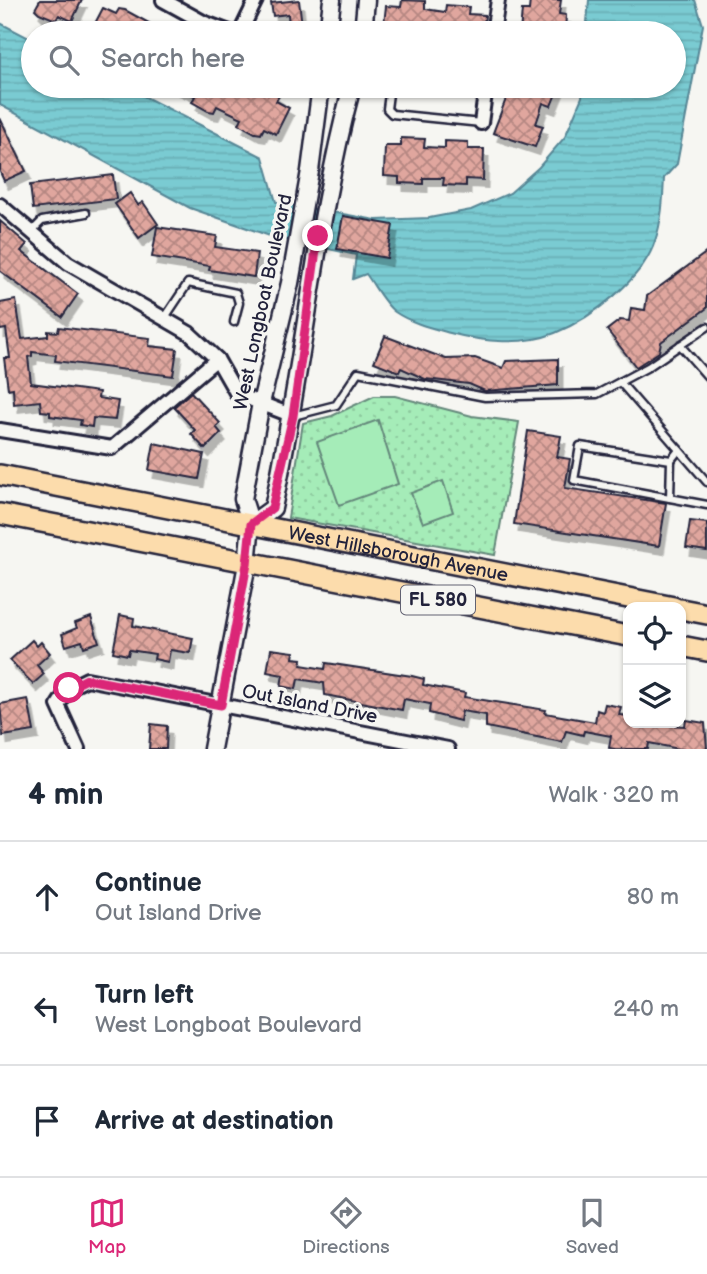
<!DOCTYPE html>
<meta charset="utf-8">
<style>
body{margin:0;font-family:"Balsamiq Sans",sans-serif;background:#f2f2f3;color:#1f2937}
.controls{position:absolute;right:21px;bottom:21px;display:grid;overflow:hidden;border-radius:14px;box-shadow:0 2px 5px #0004}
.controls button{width:63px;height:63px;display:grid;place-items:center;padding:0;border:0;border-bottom:2px solid #e0e1e3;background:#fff;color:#1f2937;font:35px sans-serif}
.stop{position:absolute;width:21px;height:21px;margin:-16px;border:5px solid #db2777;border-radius:50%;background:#fff}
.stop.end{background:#db2777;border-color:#fff;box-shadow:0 2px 7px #0008}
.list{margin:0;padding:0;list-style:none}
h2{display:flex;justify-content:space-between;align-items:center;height:91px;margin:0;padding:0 28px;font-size:30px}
h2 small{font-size:23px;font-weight:400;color:#747a83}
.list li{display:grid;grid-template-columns:46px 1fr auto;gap:21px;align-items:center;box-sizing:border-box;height:112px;padding:0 28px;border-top:2px solid #e0e1e3}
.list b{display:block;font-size:26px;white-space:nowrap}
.list p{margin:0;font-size:23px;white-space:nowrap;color:#747a83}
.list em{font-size:23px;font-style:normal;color:#747a83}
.icon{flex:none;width:38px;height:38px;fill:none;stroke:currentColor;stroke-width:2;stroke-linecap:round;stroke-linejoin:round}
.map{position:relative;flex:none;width:707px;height:749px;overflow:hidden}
.search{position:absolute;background:#fff;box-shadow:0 2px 5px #0004;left:21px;right:21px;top:21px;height:77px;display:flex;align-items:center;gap:18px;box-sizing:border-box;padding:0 24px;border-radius:38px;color:#747a83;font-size:26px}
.sheet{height:427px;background:#fff}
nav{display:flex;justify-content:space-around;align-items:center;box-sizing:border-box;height:98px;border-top:2px solid #e0e1e3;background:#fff;font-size:19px;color:#747a83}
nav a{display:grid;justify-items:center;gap:4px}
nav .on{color:#db2777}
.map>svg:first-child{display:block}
.park{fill:url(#park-dots);stroke:#64877a;stroke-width:2}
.garden{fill:#a5ecb8;stroke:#64877a;stroke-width:2}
.water{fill:url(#water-rules);stroke:#578796;stroke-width:2}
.building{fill:url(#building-cross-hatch);stroke:#22223b;stroke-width:2;filter:url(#shadow)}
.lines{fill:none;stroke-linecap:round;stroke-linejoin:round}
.service-casing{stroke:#22223b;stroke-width:11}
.minor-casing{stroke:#22223b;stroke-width:18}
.tertiary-casing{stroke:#22223b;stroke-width:21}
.primary-casing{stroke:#22223b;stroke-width:24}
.service{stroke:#f6f6f2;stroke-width:6}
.minor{stroke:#f6f6f2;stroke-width:12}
.tertiary{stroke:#f6f6f2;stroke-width:16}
.primary{stroke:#fcdcac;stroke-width:19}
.route{stroke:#db2777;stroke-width:9}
.labels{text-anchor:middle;stroke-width:7;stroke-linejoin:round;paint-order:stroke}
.shield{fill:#f6f6f2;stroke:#626272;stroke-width:2}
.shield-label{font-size:18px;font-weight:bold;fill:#22223b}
.street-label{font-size:19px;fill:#22223b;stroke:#f6f6f2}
</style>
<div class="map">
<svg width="707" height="749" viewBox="0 0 707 749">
<defs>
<pattern id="park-dots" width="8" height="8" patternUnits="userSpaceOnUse" patternTransform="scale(1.75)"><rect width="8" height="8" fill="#a5ecb8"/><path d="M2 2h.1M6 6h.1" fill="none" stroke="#8eca9f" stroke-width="1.8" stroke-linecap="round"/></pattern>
<pattern id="water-rules" width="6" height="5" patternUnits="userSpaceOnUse" patternTransform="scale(1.75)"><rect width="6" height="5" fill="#7acbd2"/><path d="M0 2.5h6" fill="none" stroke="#69aeb5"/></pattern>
<pattern id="building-cross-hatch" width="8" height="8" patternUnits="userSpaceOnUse" patternTransform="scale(1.75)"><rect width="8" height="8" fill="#e0a69e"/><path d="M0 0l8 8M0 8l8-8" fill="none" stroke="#b58782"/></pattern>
<filter id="shadow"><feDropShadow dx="4.5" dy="8" stdDeviation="0" flood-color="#0004"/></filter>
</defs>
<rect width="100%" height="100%" fill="#f6f6f2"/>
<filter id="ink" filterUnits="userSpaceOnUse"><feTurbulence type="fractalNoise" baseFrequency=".0143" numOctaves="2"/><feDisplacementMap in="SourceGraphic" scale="14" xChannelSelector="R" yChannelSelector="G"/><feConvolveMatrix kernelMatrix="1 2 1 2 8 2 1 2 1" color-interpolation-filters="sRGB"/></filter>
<g filter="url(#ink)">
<!-- park -->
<path class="park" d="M374 396H395L472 416 519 422 495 555 288 518 303 423 332 416Z"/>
<!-- garden -->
<g class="garden">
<path d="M378 420 398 484 339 505 317 442Z"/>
<path d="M443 481 453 512 423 523 411 493Z"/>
</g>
<!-- water -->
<path class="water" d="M589 0H695L703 25 677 164 664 178C663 200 662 221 655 241 643 279 592 318 555 333 523 346 483 342 450 333 432 328 411 323 395 312 384 304 375 286 366 274L353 279 356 255 270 236 190 208 0 105V23L33 40V86H124L263 157 276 202 376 220 429 218 471 210 510 193 539 167 565 137 582 97 583 86H674V33H586Z"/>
<!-- building -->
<g class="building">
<path d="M40 0H82L72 21 59 15 56 20 39 13 35 9Z"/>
<path d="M299 0 302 26 289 27 288 14 273 16 271 3Z"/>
<path d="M402 0 425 1V9L445 12 446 5 469 7 468 14 485 15 483 33H383L386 6 401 7Z"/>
<path d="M530 0H561L559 14 566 15 565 33H520L522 10H529Z"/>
<path d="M103 8 116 14 119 9 125 10 167 33H90Z"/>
<path d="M173 86H243L255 91 257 86H262L279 96 276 101 289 108 276 134 264 128 261 134 255 133 239 124 242 118 217 106 214 112 208 111 192 102 195 96Z"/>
<path d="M511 86H559L551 106 543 103 536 124 543 126 535 147 493 133Z"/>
<path d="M0 118 26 171 4 181 0 172Z"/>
<path d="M401 138 425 139 424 147 445 148V141L468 142V149H484L483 180 466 179V186L443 185 444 178H423V184L399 183V177L384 176 385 146H401Z"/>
<path d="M113 175 116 199 33 209 30 185Z"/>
<path d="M130 193 138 205 143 202 158 224 139 238 115 204Z"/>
<path d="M343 216 393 225 387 258 337 249Z"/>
<path d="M0 221 27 244 21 251 78 294 62 317 0 271Z"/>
<path d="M157 227 217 236 215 247 257 253 254 277 209 270 210 266 152 257Z"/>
<path d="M707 252V308L661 342 659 352 636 367 607 330 620 320 629 321 631 308 645 310 647 296Z"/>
<path d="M16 300 22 339 48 336V331L58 332 59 327 150 338 149 346 177 349 173 376 55 361 56 355 32 352V356L28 357 31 383 99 392 98 398 118 401 115 420 93 418 92 427 80 425 81 420 50 416V412L41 411 40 401 14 404 13 388 8 389 4 358H10L6 329 0 330V303Z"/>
<path d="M385 336 446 359 475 358 503 368 506 361 558 359V385L485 391 469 384 425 379 401 368 399 372 374 362Z"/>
<path d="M191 392 220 423 216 427 221 433 205 449 191 434 195 430 174 407Z"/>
<path d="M528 431 561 436 557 457 570 459 565 488 666 503 659 546 514 524Z"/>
<path d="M154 443 204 454 199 479 149 470Z"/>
<path d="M690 521 707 523V551L686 548Z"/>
<path d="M120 615 134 618 133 626 193 638 190 653 170 650 168 662 154 659 155 654 129 650 128 655 113 652Z"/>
<path d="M91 617 99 642 84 647 82 641 66 646 62 634 77 628 75 623Z"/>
<path d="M32 640 37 646 41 642 50 653 37 665 44 674 33 684 10 660Z"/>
<path d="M271 649 294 652 293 658 302 659 301 665 325 669 326 663 412 676 424 679 423 685 465 693 464 697 546 710 545 713 595 722 597 710 603 712 605 704 621 707 619 715 628 716V723L685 726 686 720 705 723 707 749H679L649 743 648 749H615L609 748 611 736 584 731 583 735 566 731 562 742 486 727V715L462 711 460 721 429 713 430 704 404 699 402 710 325 695 324 683 298 679 296 689 281 686 283 675 267 672Z"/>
<path d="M28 699 34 731 3 736 0 704Z"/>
<path d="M151 724 167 726 166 749H149Z"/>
</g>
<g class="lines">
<defs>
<g id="service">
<path d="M390 86 387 109 392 114 481 123"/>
<path d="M31 232 42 221 86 213"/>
<path d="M164 319 188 283 236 293 239 303 234 322"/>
<path d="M680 345 707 376"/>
<path d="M620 382 707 482"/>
<path d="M293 416 336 405 358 372 485 397 597 394 648 367 707 327"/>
<path d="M679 450 671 460 580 446 574 480 707 505"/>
<path d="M670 498 671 460"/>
</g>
<g id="minor">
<path d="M163 0 203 22 232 33"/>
<path d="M240 33 256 0"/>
<path d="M493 33 498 0"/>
<path d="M481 123 486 86"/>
<path d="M0 205 68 263 189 333 217 359"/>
<path d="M0 430 112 448 217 359 237 394 293 416"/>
<path d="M78 749 58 705 69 688 87 679 448 749"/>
</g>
<g id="tertiary">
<path d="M328 33 332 0"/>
<path d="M363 33 366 0"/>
<path d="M251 524 273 508C303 368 315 225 352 86"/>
<path d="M212 749 247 564 251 524 243 499 261 403 290 283 310 171 321 86"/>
</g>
<g id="primary">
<path id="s1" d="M0 475 674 607"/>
<path d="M0 514 628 636"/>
<path d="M681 609 707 614"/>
<path d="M681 646 707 651"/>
</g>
</defs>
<!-- service casing -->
<use href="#service" class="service-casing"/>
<!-- minor casing -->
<use href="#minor" class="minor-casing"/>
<!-- tertiary casing -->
<use href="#tertiary" class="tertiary-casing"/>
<!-- primary casing -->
<use href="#primary" class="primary-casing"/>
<!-- service -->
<use href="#service" class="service"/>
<!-- minor -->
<use href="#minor" class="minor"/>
<!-- tertiary -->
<use href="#tertiary" class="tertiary"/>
<!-- primary -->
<use href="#primary" class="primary"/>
</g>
</g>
<g class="lines" filter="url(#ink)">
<!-- route -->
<path class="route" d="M69 688 87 679 221 705 247 564 251 524 272 508 293 416 318 236"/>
</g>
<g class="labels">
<!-- shield labels -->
<rect class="shield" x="401" y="585.5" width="74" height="29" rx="5"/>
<g class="shield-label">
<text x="438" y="606">FL 580</text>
</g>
<!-- street labels -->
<g class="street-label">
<text transform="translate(262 302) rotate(-78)" y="7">West Longboat Boulevard</text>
<text dy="7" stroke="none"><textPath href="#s1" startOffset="406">West Hillsborough Avenue</textPath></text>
<text transform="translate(310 703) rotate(11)" y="7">Out Island Drive</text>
</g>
</g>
</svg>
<div class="controls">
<button><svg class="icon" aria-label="locate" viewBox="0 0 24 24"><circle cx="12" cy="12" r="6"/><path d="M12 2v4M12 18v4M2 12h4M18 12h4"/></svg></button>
<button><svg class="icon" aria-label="layers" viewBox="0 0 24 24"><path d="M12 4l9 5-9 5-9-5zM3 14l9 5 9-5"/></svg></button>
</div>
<div class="stop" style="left:69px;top:688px"></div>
<div class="stop end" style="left:318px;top:236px"></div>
<div class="search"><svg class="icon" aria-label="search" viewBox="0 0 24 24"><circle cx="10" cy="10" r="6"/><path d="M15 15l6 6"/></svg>Search here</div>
</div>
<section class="sheet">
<h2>4 min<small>Walk · 320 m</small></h2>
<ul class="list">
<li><svg class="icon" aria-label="ahead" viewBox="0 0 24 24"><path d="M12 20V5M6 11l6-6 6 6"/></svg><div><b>Continue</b><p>Out Island Drive</p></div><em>80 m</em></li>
<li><svg class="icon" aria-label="left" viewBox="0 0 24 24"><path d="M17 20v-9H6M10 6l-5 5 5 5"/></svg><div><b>Turn left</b><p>West Longboat Boulevard</p></div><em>240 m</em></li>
<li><svg class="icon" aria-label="arrive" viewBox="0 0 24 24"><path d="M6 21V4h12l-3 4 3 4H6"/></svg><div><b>Arrive at destination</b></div></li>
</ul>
</section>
<nav>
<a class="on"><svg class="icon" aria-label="map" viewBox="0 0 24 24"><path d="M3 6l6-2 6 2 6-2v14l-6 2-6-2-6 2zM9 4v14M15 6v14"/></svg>Map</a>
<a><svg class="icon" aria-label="directions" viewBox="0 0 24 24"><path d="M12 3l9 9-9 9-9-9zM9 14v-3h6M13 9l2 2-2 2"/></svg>Directions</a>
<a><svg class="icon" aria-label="saved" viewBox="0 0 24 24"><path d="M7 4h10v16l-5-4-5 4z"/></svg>Saved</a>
</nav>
